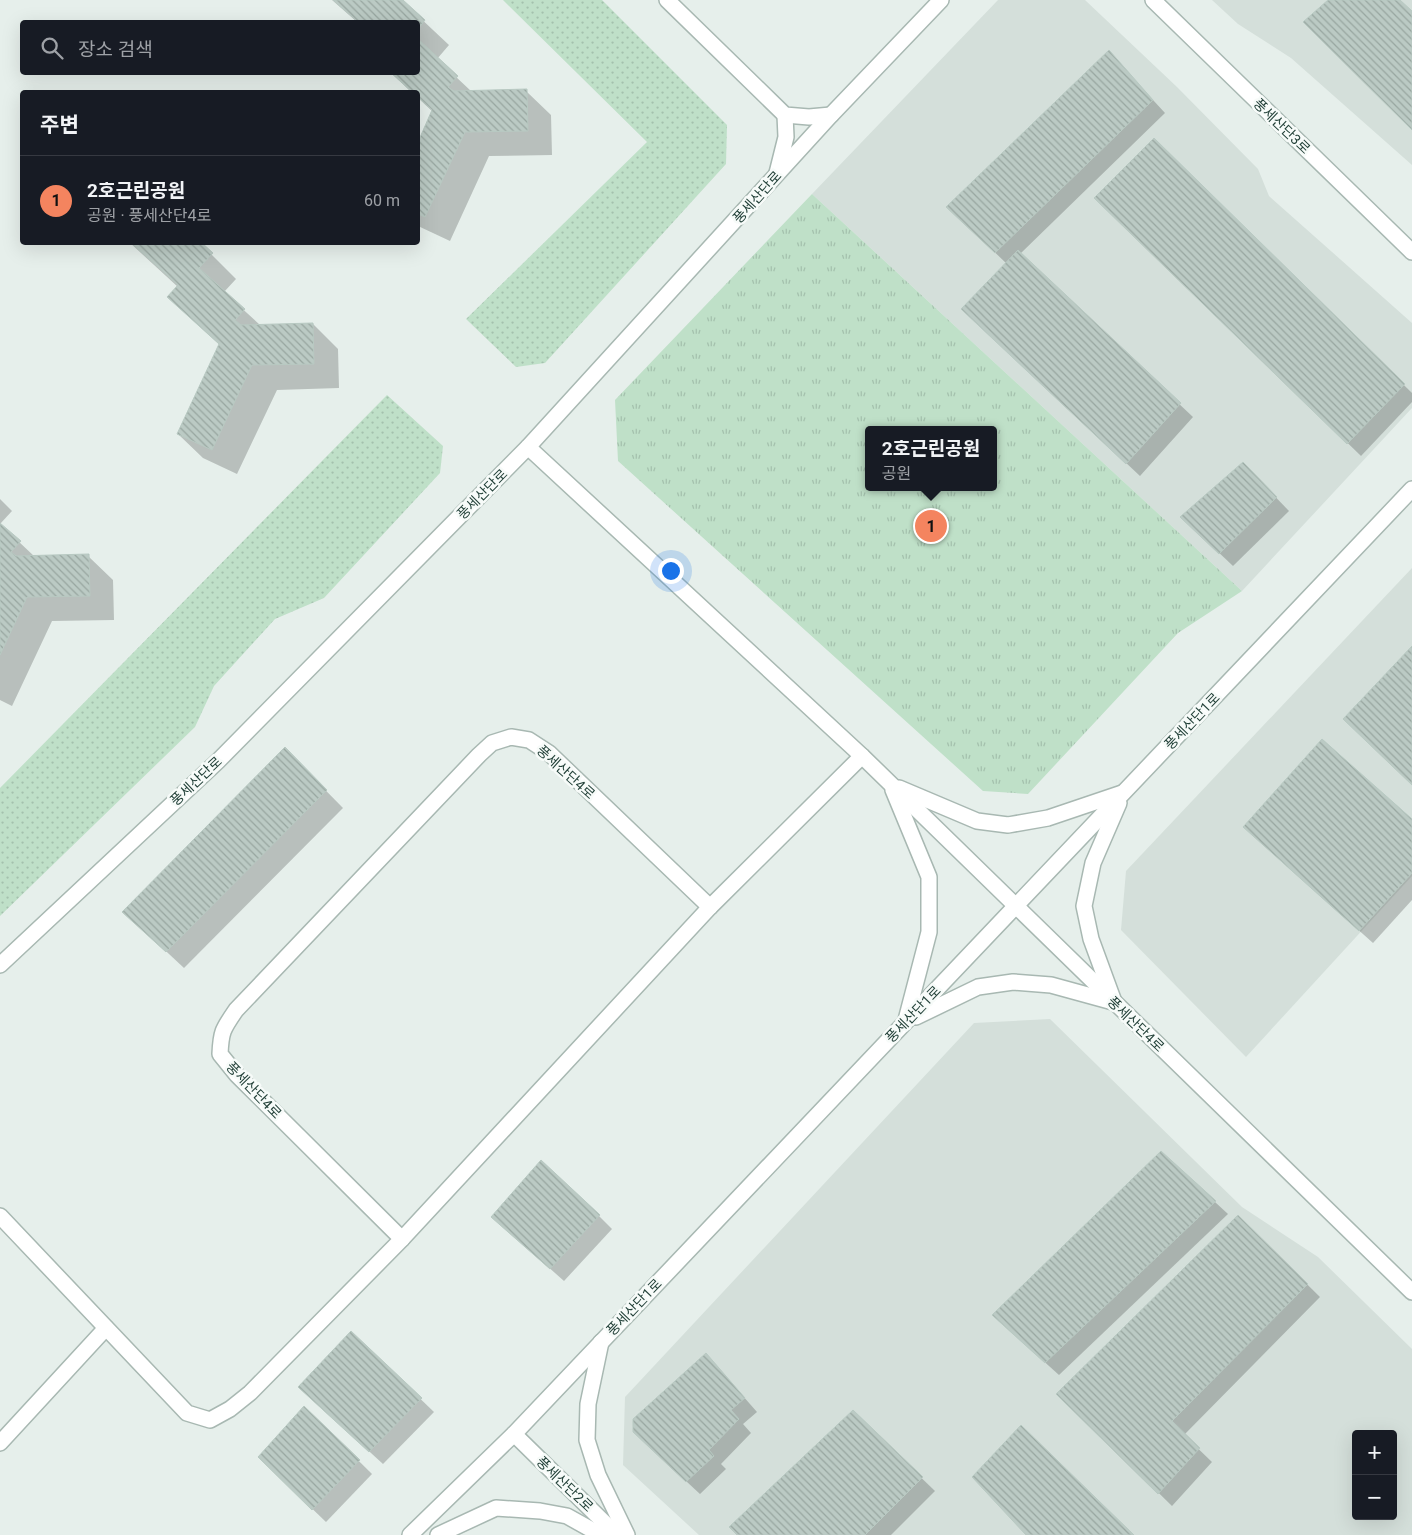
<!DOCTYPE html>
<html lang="ko">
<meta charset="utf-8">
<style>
body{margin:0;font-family:Roboto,"Noto Sans KR",sans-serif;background:#20242c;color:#f1f3f6}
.controls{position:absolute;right:15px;bottom:15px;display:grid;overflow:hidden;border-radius:5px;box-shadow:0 5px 20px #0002}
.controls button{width:45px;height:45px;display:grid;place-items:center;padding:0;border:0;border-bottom:1px solid #363941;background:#171b24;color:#f1f3f6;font:25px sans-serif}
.you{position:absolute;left:670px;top:570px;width:18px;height:18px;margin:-12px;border:4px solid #fff;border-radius:50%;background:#1a73e8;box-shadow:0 0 0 8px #1a73e833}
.badge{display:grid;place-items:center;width:32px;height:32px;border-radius:50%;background:#f4845f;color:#111;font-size:16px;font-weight:700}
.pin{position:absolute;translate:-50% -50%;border:2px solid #fff;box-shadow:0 1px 5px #0006}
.popup{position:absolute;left:865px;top:426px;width:132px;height:65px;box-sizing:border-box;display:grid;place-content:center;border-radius:5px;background:#171b24;filter:drop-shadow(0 1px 4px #0005);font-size:16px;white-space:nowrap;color:#9ea1a6}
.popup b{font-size:19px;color:#f1f3f6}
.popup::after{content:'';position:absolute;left:50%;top:100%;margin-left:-10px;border:10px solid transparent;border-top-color:#171b24}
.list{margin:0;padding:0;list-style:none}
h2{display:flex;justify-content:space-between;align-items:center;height:65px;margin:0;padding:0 20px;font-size:21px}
h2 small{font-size:16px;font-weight:400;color:#9ea1a6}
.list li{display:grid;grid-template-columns:32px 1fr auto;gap:15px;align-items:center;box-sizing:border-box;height:90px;padding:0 20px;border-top:1px solid #363941}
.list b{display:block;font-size:19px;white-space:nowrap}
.list p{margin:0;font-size:16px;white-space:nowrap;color:#9ea1a6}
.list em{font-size:16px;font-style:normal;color:#9ea1a6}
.icon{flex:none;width:28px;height:28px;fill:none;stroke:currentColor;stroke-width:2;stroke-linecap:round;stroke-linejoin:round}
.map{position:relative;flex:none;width:1412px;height:1535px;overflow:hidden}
.search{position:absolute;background:#171b24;box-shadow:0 5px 20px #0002;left:20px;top:20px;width:400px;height:55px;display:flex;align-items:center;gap:12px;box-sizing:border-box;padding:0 18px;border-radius:5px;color:#9ea1a6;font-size:19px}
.panel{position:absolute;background:#171b24;box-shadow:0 5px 20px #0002;left:20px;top:90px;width:400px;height:155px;border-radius:5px}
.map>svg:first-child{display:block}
.built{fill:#d4dfda;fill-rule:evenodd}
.grass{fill:url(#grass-dots)}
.park{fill:url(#park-tufts);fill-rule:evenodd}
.shadow{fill:#0003}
.building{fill:url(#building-back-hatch);stroke:#b8c9c2}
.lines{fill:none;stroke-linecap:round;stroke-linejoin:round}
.minor-casing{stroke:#a8b8b2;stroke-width:18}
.minor{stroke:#fff;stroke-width:15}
.labels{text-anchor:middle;stroke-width:5;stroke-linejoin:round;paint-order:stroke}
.street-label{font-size:14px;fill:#24423a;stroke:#f7fbf9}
</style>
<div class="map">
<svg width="1412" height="1535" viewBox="0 0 1412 1535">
<defs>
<pattern id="grass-dots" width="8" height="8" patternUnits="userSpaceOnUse" patternTransform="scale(1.25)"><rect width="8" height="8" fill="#bfe0c8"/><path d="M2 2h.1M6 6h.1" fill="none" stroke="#a4c1ad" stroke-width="1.8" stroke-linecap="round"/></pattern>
<pattern id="park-tufts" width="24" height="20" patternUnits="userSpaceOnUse" patternTransform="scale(1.25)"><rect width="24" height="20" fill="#bfe0c8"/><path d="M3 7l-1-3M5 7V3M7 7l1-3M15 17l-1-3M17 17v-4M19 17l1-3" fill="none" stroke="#a4c1ad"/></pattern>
<pattern id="building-back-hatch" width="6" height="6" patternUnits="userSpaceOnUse" patternTransform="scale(1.25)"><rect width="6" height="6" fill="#bbcac4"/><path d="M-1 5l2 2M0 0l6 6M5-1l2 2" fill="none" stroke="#98a6a0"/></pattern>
</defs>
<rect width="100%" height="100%" fill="#e6efeb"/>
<!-- built -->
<g class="built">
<path d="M998 0H1085L1177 87 1258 169 1269 196 1412 323V408L1242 591 812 194Z"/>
<path d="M1212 0H1412V165L1291 58 1238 24Z"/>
<path d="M1412 568V876L1246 1057 1121 930 1126 871Z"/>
<path d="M1050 1019 1242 1207 1318 1257 1412 1349V1535H699L623 1465 625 1397 974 1023ZM1356 1434H1393V1516H1356Z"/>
</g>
<!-- grass -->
<g class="grass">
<path d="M503 0H602L727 125 726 164 545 363 516 367 466 319 647 142Z"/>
<path d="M387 395 443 446 440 473 324 598 275 619 214 686 195 727 0 916V788Z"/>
</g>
<!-- park -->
<path class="park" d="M812 194 1242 591 1178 633 1028 794 983 791 618 461 615 400ZM868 430H994V487H868Z"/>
<!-- shadow -->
<g class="shadow">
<path d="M332 0H401L449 45 437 59 472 92 526 91 551 115 552 155 489 156 450 241 418 226V145L433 112 418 98V92H411L391 72H418V22H357Z"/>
<path d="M1109 52 1165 113 1020 254 1193 417 1140 476 976 322 1007 264 961 220Z"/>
<path d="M1154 140 1412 393V402L1361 456 1096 198Z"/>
<path d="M129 242H199L236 279 224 292 260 325 313 324 338 349 339 388 277 390 237 474 203 458 178 434 220 345 169 297 178 287Z"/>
<path d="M1243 463 1289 511 1233 566 1195 530Z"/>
<path d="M0 499 12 511 0 524Z"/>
<path d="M0 524 35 557 88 556 113 580 114 620 52 621 12 706 0 700Z"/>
<path d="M285 749 343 808 184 968 124 912Z"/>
<path d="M1412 820V900L1373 943 1258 840Z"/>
<path d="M1215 1202 1228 1214 1059 1375 1007 1328Z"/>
<path d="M599 1216 612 1229 564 1281 492 1217Z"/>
<path d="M1238 1216 1320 1297 1184 1435 1212 1462 1172 1506 1058 1394Z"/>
<path d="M351 1332 434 1412 383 1464 299 1387Z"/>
<path d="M706 1354 757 1412 743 1424 751 1433 721 1464 726 1469 700 1494 647 1445Z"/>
<path d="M305 1408 372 1474 326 1522 272 1470Z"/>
<path d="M853 1412 935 1491 891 1535H739Z"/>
</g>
<!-- building -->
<g class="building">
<path d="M333 0H403L425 20 418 29V22H358Z"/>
<path d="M1328 0H1400L1412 11V130L1303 22Z"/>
<path d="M418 39 458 76 448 87 454 91 527 89 528 131 465 132 425 217 418 214V142L432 110 418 97V92H412L390 72H418Z"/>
<path d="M1109 50 1153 100 995 253 946 207Z"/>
<path d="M1154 138 1405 384 1347 444 1094 198Z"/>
<path d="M130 242H201L213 253 199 268 245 309 235 320 241 325 313 323 314 364 252 365 212 450 177 434 219 344 167 297 178 285Z"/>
<path d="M1018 250 1181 403 1126 464 961 309Z"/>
<path d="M1243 462 1277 497 1219 554 1180 517Z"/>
<path d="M0 523 21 541 11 552 16 556 89 554 90 596 27 597 0 655Z"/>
<path d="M1412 646V785L1343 719Z"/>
<path d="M1322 739 1412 819V873L1359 931 1243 827Z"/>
<path d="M285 747 327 790 166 952 122 912Z"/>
<path d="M1161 1151 1216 1201 1045 1363 992 1315Z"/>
<path d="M541 1160 600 1215 550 1269 491 1217Z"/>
<path d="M1238 1215 1308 1284 1172 1421 1200 1448 1158 1494 1056 1394Z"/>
<path d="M351 1331 422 1398 369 1452 298 1387Z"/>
<path d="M706 1353 745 1398 731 1410 739 1419 709 1450 714 1456 686 1482 633 1432V1419Z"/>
<path d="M304 1406 360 1460 312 1510 258 1457Z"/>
<path d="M853 1410 923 1477 865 1535H737L729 1527Z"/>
<path d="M1021 1425 1134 1535H1026L972 1477Z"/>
</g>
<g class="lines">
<defs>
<g id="minor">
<path d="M667 0 785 115 809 117 831 115"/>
<path d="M1153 0 1412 252"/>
<path d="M777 173 786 137 785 115"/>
<path d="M528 447 862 756 1412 1292"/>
<path d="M899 788 977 821 1008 825 1048 818 1122 793"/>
<path d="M893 790 929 877V932L906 1020"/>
<path d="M0 965 218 761 528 447 831 115 941 0"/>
<path d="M1113 999 1091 939 1084 906 1093 863 1119 803"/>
<path d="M916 1017 978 987 1013 982 1051 985 1113 1002"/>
<path d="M0 1216 187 1413 210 1420 230 1409 250 1393 402 1239 710 907 862 756"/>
<path d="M402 1239 237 1075 220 1054C221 1031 223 1029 236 1010L479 755 492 743 511 737 529 740 549 753 710 907"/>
<path d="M601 1342 588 1404 587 1440 598 1475 627 1535"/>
<path d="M514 1434 617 1535"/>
<path d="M0 1443 106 1328"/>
<path d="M410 1535 514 1434 1412 489"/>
<path d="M438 1535 496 1508 540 1511 567 1516 601 1535"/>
</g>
</defs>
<!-- minor casing -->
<use href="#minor" class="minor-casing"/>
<!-- minor -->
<use href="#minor" class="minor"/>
</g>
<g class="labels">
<!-- street labels -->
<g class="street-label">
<text transform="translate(1282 126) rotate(44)" y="5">풍세산단3로</text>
<text transform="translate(757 197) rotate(-48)" y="5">풍세산단로</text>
<text transform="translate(482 494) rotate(-45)" y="5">풍세산단로</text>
<text transform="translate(1192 721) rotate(-46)" y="5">풍세산단1로</text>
<text transform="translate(566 772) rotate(42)" y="5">풍세산단4로</text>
<text transform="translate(196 781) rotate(-43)" y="5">풍세산단로</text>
<text transform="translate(913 1014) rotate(-46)" y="5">풍세산단1로</text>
<text transform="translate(1136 1024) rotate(44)" y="5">풍세산단4로</text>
<text transform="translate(254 1090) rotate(46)" y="5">풍세산단4로</text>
<text transform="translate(634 1307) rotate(-46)" y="5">풍세산단1로</text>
<text transform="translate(565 1484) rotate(44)" y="5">풍세산단2로</text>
</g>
</g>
</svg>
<div class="controls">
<button>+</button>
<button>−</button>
</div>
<div class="you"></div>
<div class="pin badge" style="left:931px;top:526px">1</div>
<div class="popup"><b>2호근린공원</b>공원</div>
<div class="search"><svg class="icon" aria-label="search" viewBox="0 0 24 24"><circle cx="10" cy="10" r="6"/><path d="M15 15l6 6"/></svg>장소 검색</div>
<section class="panel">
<h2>주변<small></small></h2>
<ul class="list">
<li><span class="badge">1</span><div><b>2호근린공원</b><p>공원 · 풍세산단4로</p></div><em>60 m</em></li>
</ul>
</section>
</div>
